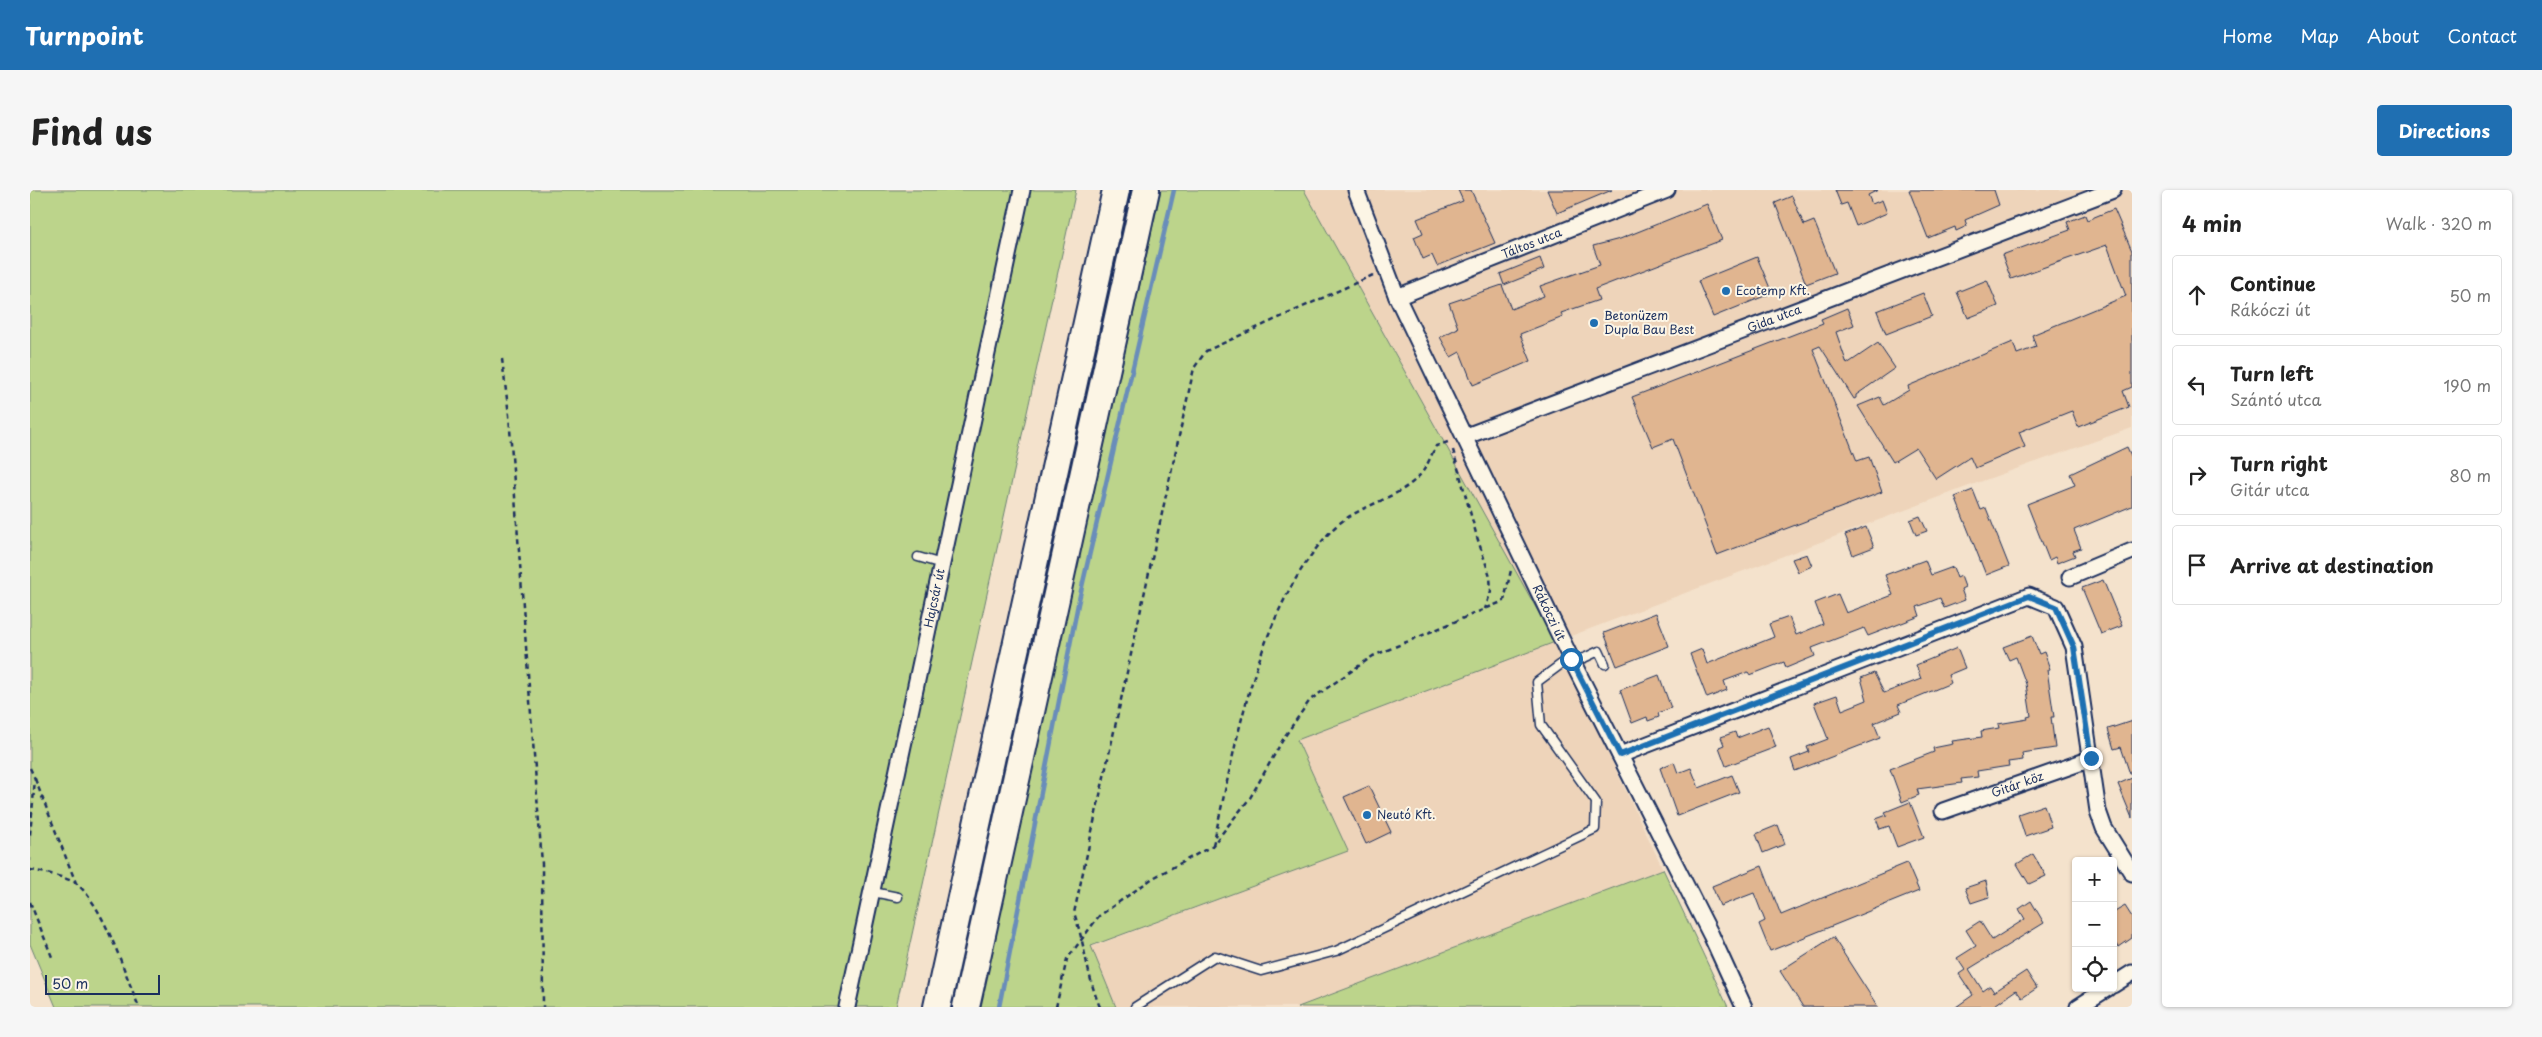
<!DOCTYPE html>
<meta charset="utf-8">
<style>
body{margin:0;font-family:"Playpen Sans",sans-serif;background:#f6f6f6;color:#222}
.controls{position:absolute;right:15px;bottom:15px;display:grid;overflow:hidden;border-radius:5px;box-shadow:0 1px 4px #0004}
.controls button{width:45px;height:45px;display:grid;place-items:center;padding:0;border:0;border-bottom:1px solid #e0e0e0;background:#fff;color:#222;font:25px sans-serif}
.scale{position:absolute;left:15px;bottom:12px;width:115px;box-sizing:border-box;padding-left:5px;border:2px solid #1b2f5e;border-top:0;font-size:14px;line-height:18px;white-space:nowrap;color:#1b2f5e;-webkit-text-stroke:4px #fcf5e5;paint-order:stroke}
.stop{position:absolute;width:15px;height:15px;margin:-11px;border:4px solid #1f6fb2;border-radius:50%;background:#fff}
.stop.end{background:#1f6fb2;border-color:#fff;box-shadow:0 1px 5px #0008}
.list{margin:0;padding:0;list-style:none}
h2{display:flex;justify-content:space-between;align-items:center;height:65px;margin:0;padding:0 20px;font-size:21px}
h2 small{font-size:16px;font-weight:400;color:#767676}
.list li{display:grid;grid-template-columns:32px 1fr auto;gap:15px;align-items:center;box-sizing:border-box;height:80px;margin:0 10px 10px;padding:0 10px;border:1px solid #e0e0e0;border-radius:5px}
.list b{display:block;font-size:19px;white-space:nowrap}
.list p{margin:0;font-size:16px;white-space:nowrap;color:#767676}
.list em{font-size:16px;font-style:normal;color:#767676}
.icon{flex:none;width:28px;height:28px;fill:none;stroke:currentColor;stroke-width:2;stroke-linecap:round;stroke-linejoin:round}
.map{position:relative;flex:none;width:2102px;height:817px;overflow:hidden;border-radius:5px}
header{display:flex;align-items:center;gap:30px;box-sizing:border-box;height:70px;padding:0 25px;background:#1f6fb2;color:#fff}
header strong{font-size:24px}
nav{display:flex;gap:28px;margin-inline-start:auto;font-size:18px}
.intro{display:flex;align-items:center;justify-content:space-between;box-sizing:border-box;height:120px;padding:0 30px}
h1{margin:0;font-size:35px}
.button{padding:12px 22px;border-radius:5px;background:#1f6fb2;color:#fff;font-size:18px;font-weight:700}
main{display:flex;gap:30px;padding:0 30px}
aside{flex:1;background:#fff;border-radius:5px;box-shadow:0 1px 4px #0004}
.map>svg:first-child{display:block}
.built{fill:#eed4ba}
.green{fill:#bcd48b;stroke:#6c8274}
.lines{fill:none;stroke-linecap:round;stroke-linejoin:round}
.stream{stroke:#698dba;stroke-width:4.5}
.building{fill:#e0b590;stroke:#1b2f5e}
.service-casing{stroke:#1b2f5e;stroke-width:11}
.minor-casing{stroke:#1b2f5e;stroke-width:19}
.trunk-casing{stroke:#1b2f5e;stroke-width:30}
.path{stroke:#1b2f5e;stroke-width:2.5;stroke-dasharray:5 4;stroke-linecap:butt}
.service{stroke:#fcf5e5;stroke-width:8}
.minor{stroke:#fcf5e5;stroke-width:15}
.trunk{stroke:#fcf5e5;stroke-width:26}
.route{stroke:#1f6fb2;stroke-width:6}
.poi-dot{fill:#1f6fb2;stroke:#fcf5e5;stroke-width:2}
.labels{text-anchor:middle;stroke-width:4;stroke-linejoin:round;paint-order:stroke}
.street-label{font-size:12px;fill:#1b2f5e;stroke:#fcf5e5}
.poi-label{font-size:12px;fill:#1b2f5e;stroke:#fcf5e5;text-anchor:start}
</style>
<header>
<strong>Turnpoint</strong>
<nav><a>Home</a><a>Map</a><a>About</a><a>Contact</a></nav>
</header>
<div class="intro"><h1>Find us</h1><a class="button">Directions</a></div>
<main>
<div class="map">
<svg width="2102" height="817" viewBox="0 0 2102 817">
<rect width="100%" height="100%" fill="#f4e2cc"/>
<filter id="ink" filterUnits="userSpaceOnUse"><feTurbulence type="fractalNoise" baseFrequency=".02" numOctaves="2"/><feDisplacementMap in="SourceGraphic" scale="10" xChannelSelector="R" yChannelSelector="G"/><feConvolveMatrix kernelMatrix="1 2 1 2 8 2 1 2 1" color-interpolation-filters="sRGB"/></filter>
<g filter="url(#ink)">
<!-- built -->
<path class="built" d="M1274 0H2102V238L1955 290 1525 452 1633 679 1267 817H1086L1061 757 1318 661 1267 550 1524 452Z"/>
<!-- green -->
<g class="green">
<path d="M0 0H1046L866 817H26L0 754Z"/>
<path d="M1131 0H1274L1525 452 1267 550 1318 661 1061 756 1086 817H949Z"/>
<path d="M1633 679 1698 817H1267H1268Z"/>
</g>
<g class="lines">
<!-- stream -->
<path class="stream" d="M969 817 1048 414 1144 0"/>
</g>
<!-- building -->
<g class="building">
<path d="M1428 0H1441L1465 53 1407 76 1402 65 1393 69 1384 47 1393 43 1387 29 1433 11Z"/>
<path d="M1517 0H1582L1527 23Z"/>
<path d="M1805 0H1848L1838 5 1842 14 1852 10 1857 23 1826 36 1817 13 1811 15Z"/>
<path d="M1879 0H1964L1969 15 1935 30 1937 36 1926 41 1925 37 1898 48Z"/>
<path d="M1762 6 1774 35 1784 31 1805 83 1776 94 1745 13Z"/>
<path d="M1677 14 1692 50 1565 99 1569 110 1531 123 1533 127 1490 144 1501 171 1443 195 1430 162 1421 167 1410 147 1428 138 1419 113 1472 95 1481 119 1514 106 1510 96 1570 75 1563 56 1590 49Z"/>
<path d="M2084 19 2102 61V197L2093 201 2099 217 2048 237 2042 221 2039 222 1989 242 1995 257 1945 278 1940 267 1906 289 1886 258 1863 272 1828 216 1850 207 1854 215 1879 200 1878 196 1983 152 1987 164 2006 157 2002 145 2096 106 2077 55 1981 89 1972 65 2040 40 2037 32 2055 25 2057 30Z"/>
<path d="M1727 67 1742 103 1683 127 1668 91Z"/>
<path d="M1510 68 1514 79 1474 95 1470 84Z"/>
<path d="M1957 90 1968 116 1938 128 1927 102Z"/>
<path d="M1893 103 1902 126 1856 144 1847 121Z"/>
<path d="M1817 118 1824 135 1806 142 1817 174 1848 153 1865 178 1826 205V208L1824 209 1790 156 1783 159 1827 271 1839 267 1852 302 1687 365 1643 249 1623 257 1602 207 1793 133 1791 129Z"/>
<path d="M2097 257 2102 268V316L2044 340 2051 358 2043 361 2045 366 2027 373 2025 367 2019 370 1997 314 2045 295 2040 284Z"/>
<path d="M1943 300 1951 320 1956 318 1979 376 1956 385 1925 307Z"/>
<path d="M1890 326 1897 341 1886 345 1880 330Z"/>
<path d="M1836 337 1844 357 1823 365 1815 345Z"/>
<path d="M1777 364 1782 376 1768 382 1762 369Z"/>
<path d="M1895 370 1901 385 1923 377 1927 388 1931 386 1935 397 1931 399 1935 410 1914 418 1910 408 1887 417 1890 426 1838 446 1834 438 1782 458 1785 466 1756 478 1754 472 1720 485 1718 482 1694 491 1697 500 1677 508 1660 464 1672 459 1677 474 1744 447 1739 434 1759 427 1766 445 1793 434 1785 413 1808 404 1816 423 1863 405 1855 385Z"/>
<path d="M2073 390 2092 436 2071 444 2052 398Z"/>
<path d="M1626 423 1639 456 1587 476 1574 443Z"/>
<path d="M2002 446 2009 464 2014 462 2020 479 2017 480 2024 527H2021L2025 558 1992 563 1993 570 1978 572 1979 576 1947 581 1948 587 1931 589 1932 593 1887 599 1889 605 1872 612 1860 579 1904 562 1903 558 1923 554 1922 551 1952 547 1951 541 1969 538 1968 534 1998 529 1997 527 2001 526 1996 494 1986 467 1979 470 1973 457Z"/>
<path d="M1927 458 1935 478 1918 485 1921 493 1868 515 1871 522 1844 533 1850 548 1765 581 1761 569 1779 562 1777 557 1798 549 1784 513 1807 505 1812 520 1837 510 1831 488 1844 483 1854 503 1891 489 1886 475Z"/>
<path d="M1629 485 1641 518 1628 523 1629 527 1618 531 1617 527 1602 533 1590 500Z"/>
<path d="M2102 531V584H2100L2091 557 2084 559 2078 539Z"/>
<path d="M1738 536 1746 557 1696 576 1689 557 1694 555 1691 547 1705 542 1707 548Z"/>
<path d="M1644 572 1648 583 1661 578 1669 598 1702 585 1709 602 1647 626 1630 578Z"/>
<path d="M2102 588V628L2088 594Z"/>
<path d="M1339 596 1361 642 1336 654 1314 607Z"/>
<path d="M1880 612 1894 647 1867 657 1859 636 1850 639 1846 629 1857 625 1855 622Z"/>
<path d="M2014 615 2021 637 1995 646 1988 624Z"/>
<path d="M1748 635 1755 654 1733 663 1726 644Z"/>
<path d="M2003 664 2016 686 1999 694 1987 674Z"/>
<path d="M1877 673 1889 701 1740 761 1729 734 1735 731 1724 703 1690 716 1682 696 1732 676 1751 725Z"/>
<path d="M1956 691 1959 707 1941 713 1935 698Z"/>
<path d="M2001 711 2014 733 1939 779 1953 801 1960 796 1964 802 1996 781 2007 798 1992 808 1986 800 1962 817H1926L1943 805 1929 784 1935 780 1927 768 1946 756 1936 740 1950 731 1962 750 1995 729 1989 719Z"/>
<path d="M2095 716 2102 727V748L2089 757 2083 749V723Z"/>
<path d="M1803 747 1848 817H1773L1750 781Z"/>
</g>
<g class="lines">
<defs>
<g id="service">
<path d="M888 367 912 374"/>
<path d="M843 702 868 707"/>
<path d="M1105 817 1185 766 1231 781 1306 761 1565 639 1566 612 1511 535 1507 492 1534 472 1554 468 1569 461 1575 474"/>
</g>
<g id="minor">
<path id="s1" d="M1326 0 1367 107 1541 469 1681 745 1714 817"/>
<path id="s2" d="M1367 107 1637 0"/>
<path id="s3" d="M1434 247 2083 0"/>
<path d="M2040 387 2102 361"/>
<path d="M1590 565 1999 406 2026 417 2044 457 2068 621 2074 638 2102 683"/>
<path id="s4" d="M1913 621 2061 569"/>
<path d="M2083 795 2102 783"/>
<path id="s5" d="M817 817 992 0"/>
<path d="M2048 817 2078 798"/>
</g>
<g id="trunk">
<path d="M907 817 1086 0"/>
<path d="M936 817 1116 0"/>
</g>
</defs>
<!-- service casing -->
<use href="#service" class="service-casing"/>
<!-- minor casing -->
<use href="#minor" class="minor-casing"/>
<!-- trunk casing -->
<use href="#trunk" class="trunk-casing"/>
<!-- path -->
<g class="path">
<path d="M472 169 479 225 512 674 513 817"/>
<path d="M1423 260 1447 347 1460 386 1461 401 1455 419"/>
<path d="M0 578 5 589 0 645"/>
<path d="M5 589 46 693"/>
<path d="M1183 655C1207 551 1226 423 1300 342 1325 315 1366 311 1389 286 1397 278 1401 265 1406 256L1421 251"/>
<path d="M0 680C10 681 40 688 47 694 75 718 94 782 109 817"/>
<path d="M0 712 22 767"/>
<path d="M1026 817 1037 769 1069 726 1123 688 1182 656 1220 608 1255 546 1280 510 1343 466 1474 411 1481 380"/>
<path d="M1070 817C1057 787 1055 754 1044 723L1164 178 1176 161 1343 85"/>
</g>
<!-- service -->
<use href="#service" class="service"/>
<!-- minor -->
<use href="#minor" class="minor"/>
<!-- trunk -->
<use href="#trunk" class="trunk"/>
</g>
</g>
<g class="lines" filter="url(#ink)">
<!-- route -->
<path class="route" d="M1541 469 1590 565 1999 406 2026 417 2044 457 2061 568"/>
</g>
<!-- markers -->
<g class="poi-dot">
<circle cx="1696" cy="101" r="5"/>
<circle cx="1564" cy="133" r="5"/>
<circle cx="1337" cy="625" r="5"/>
</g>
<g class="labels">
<!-- street labels -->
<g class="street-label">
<text dy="4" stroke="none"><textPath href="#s2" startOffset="145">Táltos utca</textPath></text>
<text dy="4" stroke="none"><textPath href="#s3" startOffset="332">Gida utca</textPath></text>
<text dy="4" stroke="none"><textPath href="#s5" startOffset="418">Hajcsár út</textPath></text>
<text dy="4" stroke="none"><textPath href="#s1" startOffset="465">Rákóczi út</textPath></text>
<text dy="4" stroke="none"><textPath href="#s4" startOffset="79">Gitár köz</textPath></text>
</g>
<!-- poi labels -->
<g class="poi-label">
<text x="1706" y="105">Ecotemp Kft.</text>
<text x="1574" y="130">Betonüzem<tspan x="1574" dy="14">Dupla Bau Best</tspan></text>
<text x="1347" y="629">Neutó Kft.</text>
</g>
</g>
</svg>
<div class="controls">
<button>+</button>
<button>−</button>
<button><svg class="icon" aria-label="locate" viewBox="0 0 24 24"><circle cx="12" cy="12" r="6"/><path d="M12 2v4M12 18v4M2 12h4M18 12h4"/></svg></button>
</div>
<div class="scale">50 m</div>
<div class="stop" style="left:1541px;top:469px"></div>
<div class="stop end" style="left:2061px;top:568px"></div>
</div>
<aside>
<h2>4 min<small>Walk · 320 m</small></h2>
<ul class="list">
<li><svg class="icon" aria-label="ahead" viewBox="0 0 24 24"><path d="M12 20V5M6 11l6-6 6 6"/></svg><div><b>Continue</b><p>Rákóczi út</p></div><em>50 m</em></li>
<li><svg class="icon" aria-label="left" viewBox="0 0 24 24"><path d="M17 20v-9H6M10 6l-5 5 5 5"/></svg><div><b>Turn left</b><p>Szántó utca</p></div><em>190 m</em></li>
<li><svg class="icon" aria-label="right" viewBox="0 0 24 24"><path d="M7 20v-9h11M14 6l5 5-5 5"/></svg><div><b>Turn right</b><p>Gitár utca</p></div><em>80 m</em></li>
<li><svg class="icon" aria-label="arrive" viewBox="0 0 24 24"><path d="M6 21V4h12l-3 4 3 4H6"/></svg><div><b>Arrive at destination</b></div></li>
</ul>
</aside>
</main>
